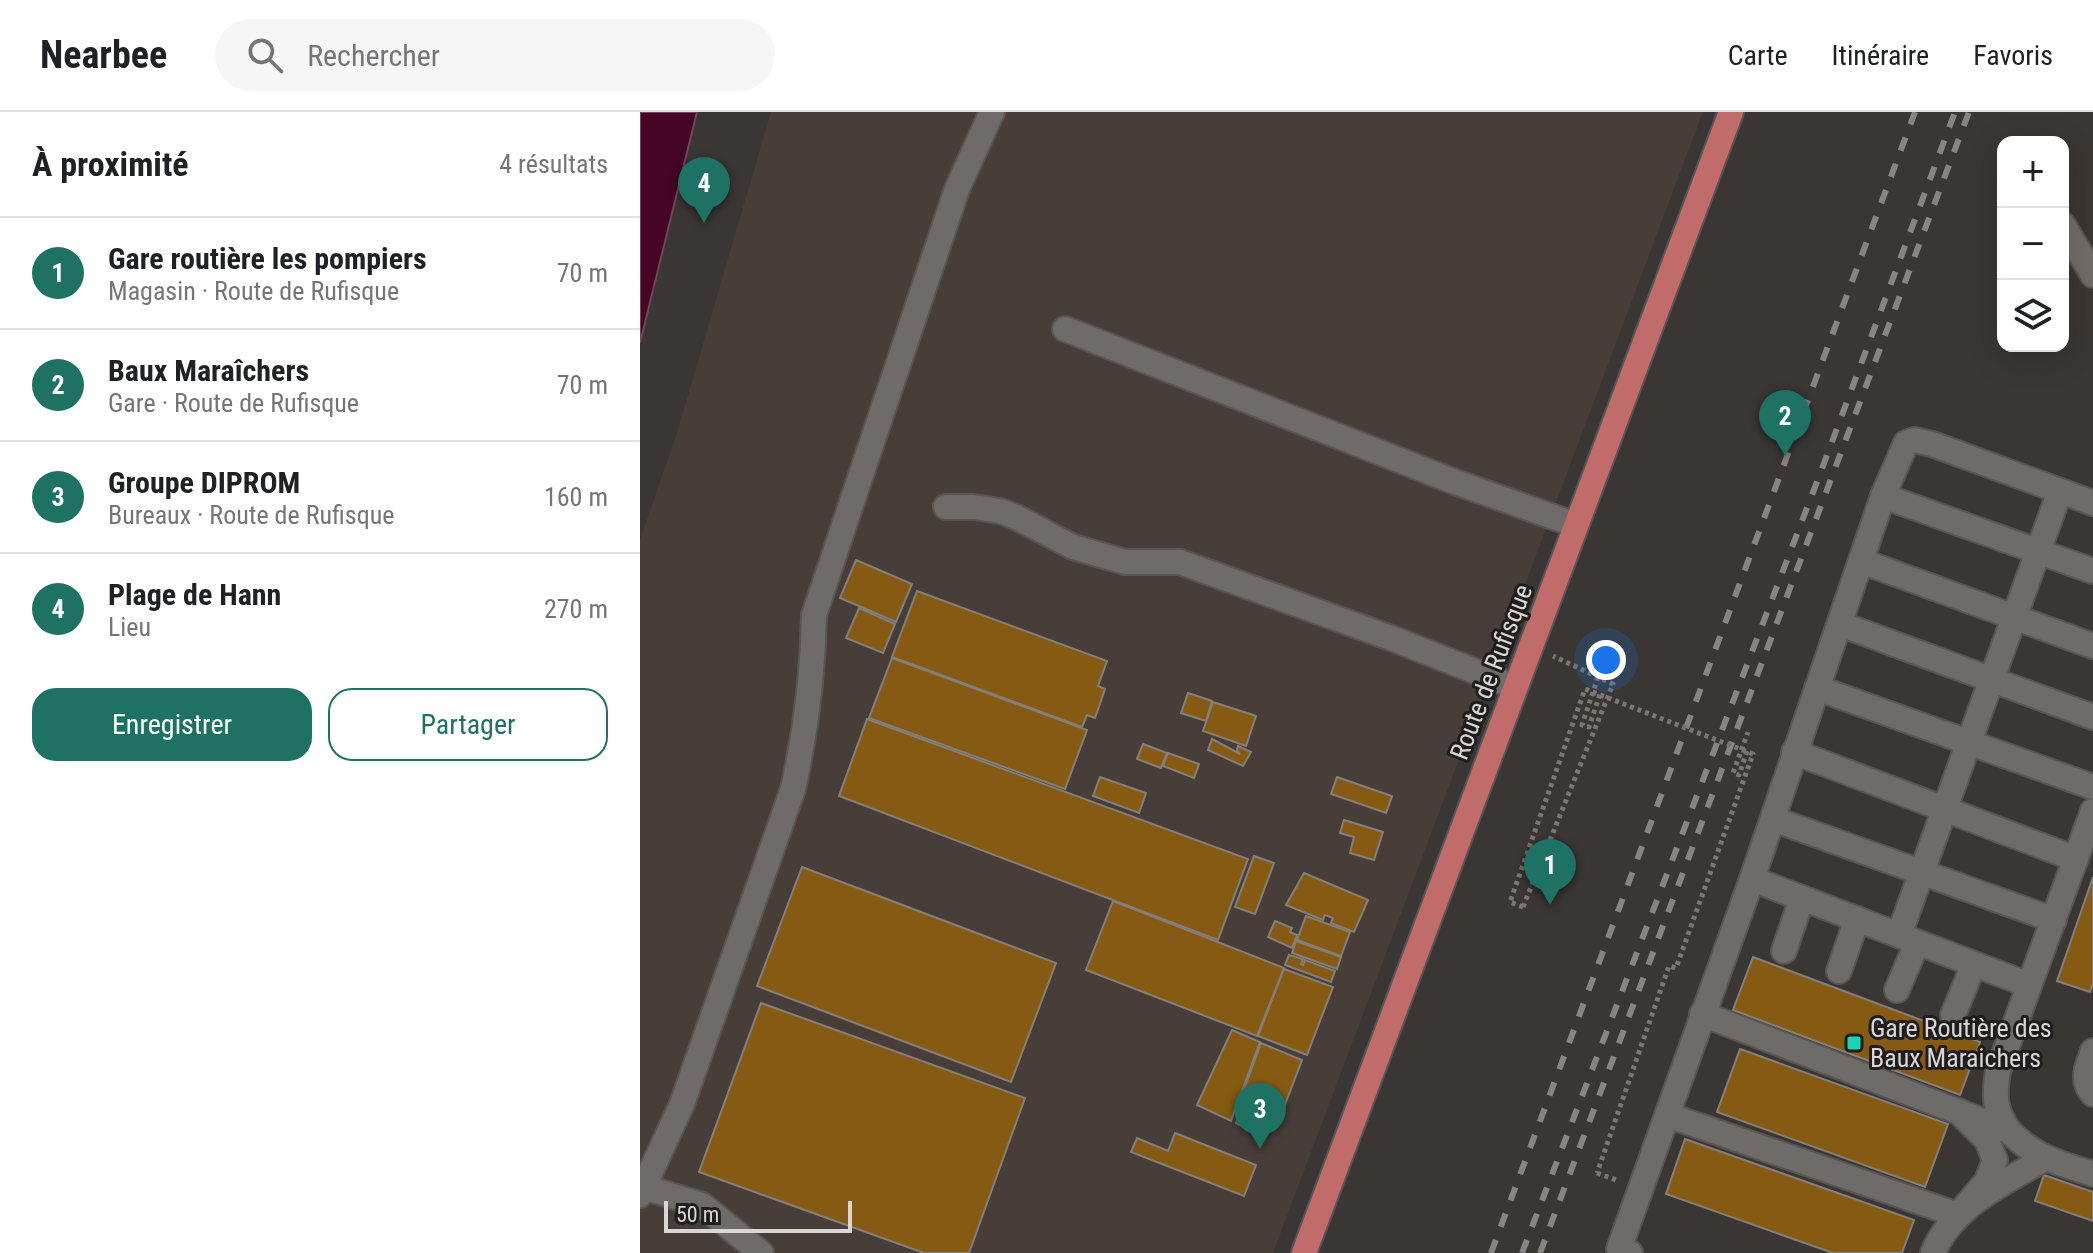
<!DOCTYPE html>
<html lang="fr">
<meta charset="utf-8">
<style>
body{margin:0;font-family:"Roboto Condensed",sans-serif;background:#f6f6f6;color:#202124}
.controls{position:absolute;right:24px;top:24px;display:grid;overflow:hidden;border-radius:16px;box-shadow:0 8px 32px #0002}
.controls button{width:72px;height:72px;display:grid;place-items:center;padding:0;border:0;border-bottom:2px solid #e0e0e0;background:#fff;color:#202124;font:40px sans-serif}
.scale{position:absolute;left:24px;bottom:20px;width:188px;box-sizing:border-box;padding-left:8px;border:4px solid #d9d7d6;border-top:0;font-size:22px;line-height:28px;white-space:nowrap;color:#d9d7d6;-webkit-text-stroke:6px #1f1d1d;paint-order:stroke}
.you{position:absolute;left:966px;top:548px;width:28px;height:28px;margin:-20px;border:6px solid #fff;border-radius:50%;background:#1a73e8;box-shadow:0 0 0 12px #1a73e833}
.badge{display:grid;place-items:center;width:52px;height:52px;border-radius:50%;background:#1d7264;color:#fff;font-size:26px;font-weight:700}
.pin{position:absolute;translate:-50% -66px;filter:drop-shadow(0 2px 4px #0008)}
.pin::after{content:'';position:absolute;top:42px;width:28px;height:24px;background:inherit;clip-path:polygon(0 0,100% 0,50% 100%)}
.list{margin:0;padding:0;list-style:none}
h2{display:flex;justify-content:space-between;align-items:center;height:104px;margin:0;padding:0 32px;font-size:34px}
h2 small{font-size:26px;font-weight:400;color:#757577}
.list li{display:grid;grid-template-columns:52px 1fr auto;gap:24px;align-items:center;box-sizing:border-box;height:112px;padding:0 32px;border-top:2px solid #e0e0e0}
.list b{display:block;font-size:30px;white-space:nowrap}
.list p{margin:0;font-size:26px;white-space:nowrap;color:#757577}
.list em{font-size:26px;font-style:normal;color:#757577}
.actions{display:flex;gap:16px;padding:24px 32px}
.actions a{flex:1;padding:18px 0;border:2px solid #1d7264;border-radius:24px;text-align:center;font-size:28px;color:#1d7264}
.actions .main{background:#1d7264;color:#fff}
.icon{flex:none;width:44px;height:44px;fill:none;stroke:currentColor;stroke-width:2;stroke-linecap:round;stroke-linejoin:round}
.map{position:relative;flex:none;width:1453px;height:1141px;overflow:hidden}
header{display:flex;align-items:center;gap:48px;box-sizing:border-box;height:112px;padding:0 40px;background:#fff;border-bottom:2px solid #e0e0e0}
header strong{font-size:38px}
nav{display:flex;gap:44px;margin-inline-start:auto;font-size:28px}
.search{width:560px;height:72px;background:#f6f6f6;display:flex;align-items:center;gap:20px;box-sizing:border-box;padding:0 28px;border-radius:44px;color:#757577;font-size:30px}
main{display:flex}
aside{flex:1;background:#fff}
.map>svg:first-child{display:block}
.built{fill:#483e39}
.water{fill:#470525;stroke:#73445a;stroke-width:2}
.building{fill:#865a12;stroke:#83807c;stroke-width:2}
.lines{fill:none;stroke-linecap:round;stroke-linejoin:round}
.minor-casing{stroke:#585553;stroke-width:28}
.major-casing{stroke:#585553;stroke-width:28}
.path{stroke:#797674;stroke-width:5;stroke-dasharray:4 4;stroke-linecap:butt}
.minor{stroke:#6f6b69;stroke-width:24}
.major{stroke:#c16c6b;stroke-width:24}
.rail{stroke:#878483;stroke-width:6;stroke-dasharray:14 14;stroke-linecap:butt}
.path-bridge{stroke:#797674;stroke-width:5;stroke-dasharray:4 4;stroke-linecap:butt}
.poi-dot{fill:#1ad5b2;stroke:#1f1d1d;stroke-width:3}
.labels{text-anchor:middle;stroke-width:6;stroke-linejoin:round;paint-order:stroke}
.street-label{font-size:26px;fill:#d9d7d6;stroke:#1f1d1d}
.poi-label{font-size:26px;fill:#d9d7d6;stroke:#1f1d1d;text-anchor:start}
</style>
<header>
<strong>Nearbee</strong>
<div class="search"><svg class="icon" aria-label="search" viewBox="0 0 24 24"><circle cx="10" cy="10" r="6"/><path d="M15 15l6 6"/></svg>Rechercher</div>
<nav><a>Carte</a><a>Itinéraire</a><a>Favoris</a></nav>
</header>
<main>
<aside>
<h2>À proximité<small>4 résultats</small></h2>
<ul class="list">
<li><span class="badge">1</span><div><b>Gare routière les pompiers</b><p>Magasin · Route de Rufisque</p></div><em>70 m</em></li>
<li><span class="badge">2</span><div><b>Baux Maraîchers</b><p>Gare · Route de Rufisque</p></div><em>70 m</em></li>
<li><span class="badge">3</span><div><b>Groupe DIPROM</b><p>Bureaux · Route de Rufisque</p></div><em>160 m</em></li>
<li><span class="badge">4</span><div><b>Plage de Hann</b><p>Lieu</p></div><em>270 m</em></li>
</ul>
<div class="actions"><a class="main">Enregistrer</a><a>Partager</a></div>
</aside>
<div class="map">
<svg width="1453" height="1141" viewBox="0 0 1453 1141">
<rect width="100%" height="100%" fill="#393634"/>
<!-- built -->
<path class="built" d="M131 0H1063L633 1141H0V428L37 321Z"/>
<!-- water -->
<path class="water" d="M0 0H57L0 231Z"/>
<!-- building -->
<g class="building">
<path d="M216 448 272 472 256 510 200 486Z"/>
<path d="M277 479 467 549 458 574 465 577 455 606 447 603 442 615 252 545Z"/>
<path d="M219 496 255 512 243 541 206 526Z"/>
<path d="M252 546 447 618 425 677 229 606Z"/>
<path d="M548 581 572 589 566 609 541 601Z"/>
<path d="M573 590 616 604 606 634 563 619Z"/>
<path d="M227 607 608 747 578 828 199 684Z"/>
<path d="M572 627 600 642 597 638 598 634 611 640 603 654 568 638Z"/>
<path d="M503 632 527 641 521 656 497 647Z"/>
<path d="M528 641 559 652 554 666 523 654Z"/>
<path d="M460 665 506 681 499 701 453 684Z"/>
<path d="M697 665 752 684 746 701 691 682Z"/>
<path d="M704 708 743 720 734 748 710 741 714 725 700 721Z"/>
<path d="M614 744 634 751 615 802 595 795Z"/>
<path d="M162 755 416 851 371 970 117 874Z"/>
<path d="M664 761 728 788 714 820 691 811 693 806 685 803 683 808 646 793Z"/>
<path d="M1453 765V871L1450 880 1417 869Z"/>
<path d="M473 789 644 856 617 924 446 858Z"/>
<path d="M666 804 710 820 701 844 657 828Z"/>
<path d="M635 809 652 816 650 820 657 823 652 836 628 825Z"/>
<path d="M656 829 701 845 697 857 652 841Z"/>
<path d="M649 843 663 847 661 852 663 853 665 848 695 859 691 870 645 853Z"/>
<path d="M1113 845 1340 930 1320 983 1093 898Z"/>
<path d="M644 857 693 875 667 943 618 924Z"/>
<path d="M121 891 385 986 329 1141H284L59 1060Z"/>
<path d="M592 918 620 930 591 1009 557 993Z"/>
<path d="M621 931 662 948 636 1016 613 1020 596 1011 599 1003 614 1009 616 1006 597 997Z"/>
<path d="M1100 937 1308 1012 1285 1075 1077 1000Z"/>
<path d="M535 1021 616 1053 604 1084 491 1040 497 1026 528 1039Z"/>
<path d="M1045 1027 1274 1108 1262 1141H1193L1026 1082Z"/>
<path d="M1404 1063 1453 1080V1109L1395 1089Z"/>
</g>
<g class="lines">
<defs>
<g id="minor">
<path d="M1423 113 1453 163"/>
<path d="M425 217 815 370 936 413"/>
<path d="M1243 384 1453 459"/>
<path d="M306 395H334L360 399 376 405 433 435 485 450H540L751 526 875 575"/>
<path d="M1221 449 1453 534"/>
<path d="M1200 512 1453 605"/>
<path d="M1177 576 1453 675"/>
<path d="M1154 640 1436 747"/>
<path d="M1133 707 1414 808"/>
<path d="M1112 767 1389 873"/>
<path d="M1259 823 1420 379"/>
<path d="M1144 839 1162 786"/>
<path d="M1199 859 1217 807"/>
<path d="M1257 878 1277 831"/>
<path d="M1062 902 1369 1019C1395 1046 1419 1051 1453 1062"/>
<path d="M1313 903 1334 852"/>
<path d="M1453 939C1448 954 1440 968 1453 982"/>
<path d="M1027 1003 1318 1103 1347 1069 1355 1048 1347 1028 1318 999"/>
<path d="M1369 1019C1354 998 1354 984 1358 959L1453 699"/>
<path d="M0 1074 62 1093 121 1141"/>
<path d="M0 1083 42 992 153 677C166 619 173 563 174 503L317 77 352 0"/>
<path d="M990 1141 979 1137 1112 767 1243 384 1266 331 1274 328 1292 332 1453 391"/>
<path d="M1293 1141C1311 1095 1364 1071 1404 1047"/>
</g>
<path id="major" d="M664 1141 1091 0"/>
</defs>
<!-- minor casing -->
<use href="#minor" class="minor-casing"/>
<!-- major casing -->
<use href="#major" class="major-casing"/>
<!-- path -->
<g class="path">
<path d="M958 565 942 613 949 615 960 582"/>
<path d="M1107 639 1099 663 1093 661 1108 620"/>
<path d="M883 795 973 572 913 544"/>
<path d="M957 1061 979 1069"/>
</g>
<!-- minor -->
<use href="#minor" class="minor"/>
<!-- major -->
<use href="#major" class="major"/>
<!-- rail -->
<g class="rail">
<path d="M851 1141 1275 0"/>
<path d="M882 1141 1180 362 1315 0"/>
<path d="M900 1141 1329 0"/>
</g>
<!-- path-bridge -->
<path class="path-bridge" d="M883 795 870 790 945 577 1113 642 1036 856 1029 854 957 1061"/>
</g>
<!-- markers -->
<rect class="poi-dot" x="1206" y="923" width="16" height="16" rx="4"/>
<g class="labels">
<!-- street labels -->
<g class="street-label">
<text transform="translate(851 560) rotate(-69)" y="9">Route de Rufisque</text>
</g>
<!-- poi labels -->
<g class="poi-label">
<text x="1230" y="925">Gare Routière des<tspan x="1230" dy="30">Baux Maraichers</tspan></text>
</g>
</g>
</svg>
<div class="controls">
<button>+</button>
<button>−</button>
<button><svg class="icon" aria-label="layers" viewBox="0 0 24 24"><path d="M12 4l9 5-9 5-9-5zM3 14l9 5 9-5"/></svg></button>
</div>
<div class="scale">50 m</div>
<div class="you"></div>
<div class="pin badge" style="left:910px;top:793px">1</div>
<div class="pin badge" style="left:1145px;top:344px">2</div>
<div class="pin badge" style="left:620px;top:1037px">3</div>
<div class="pin badge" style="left:64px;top:111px">4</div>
</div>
</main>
